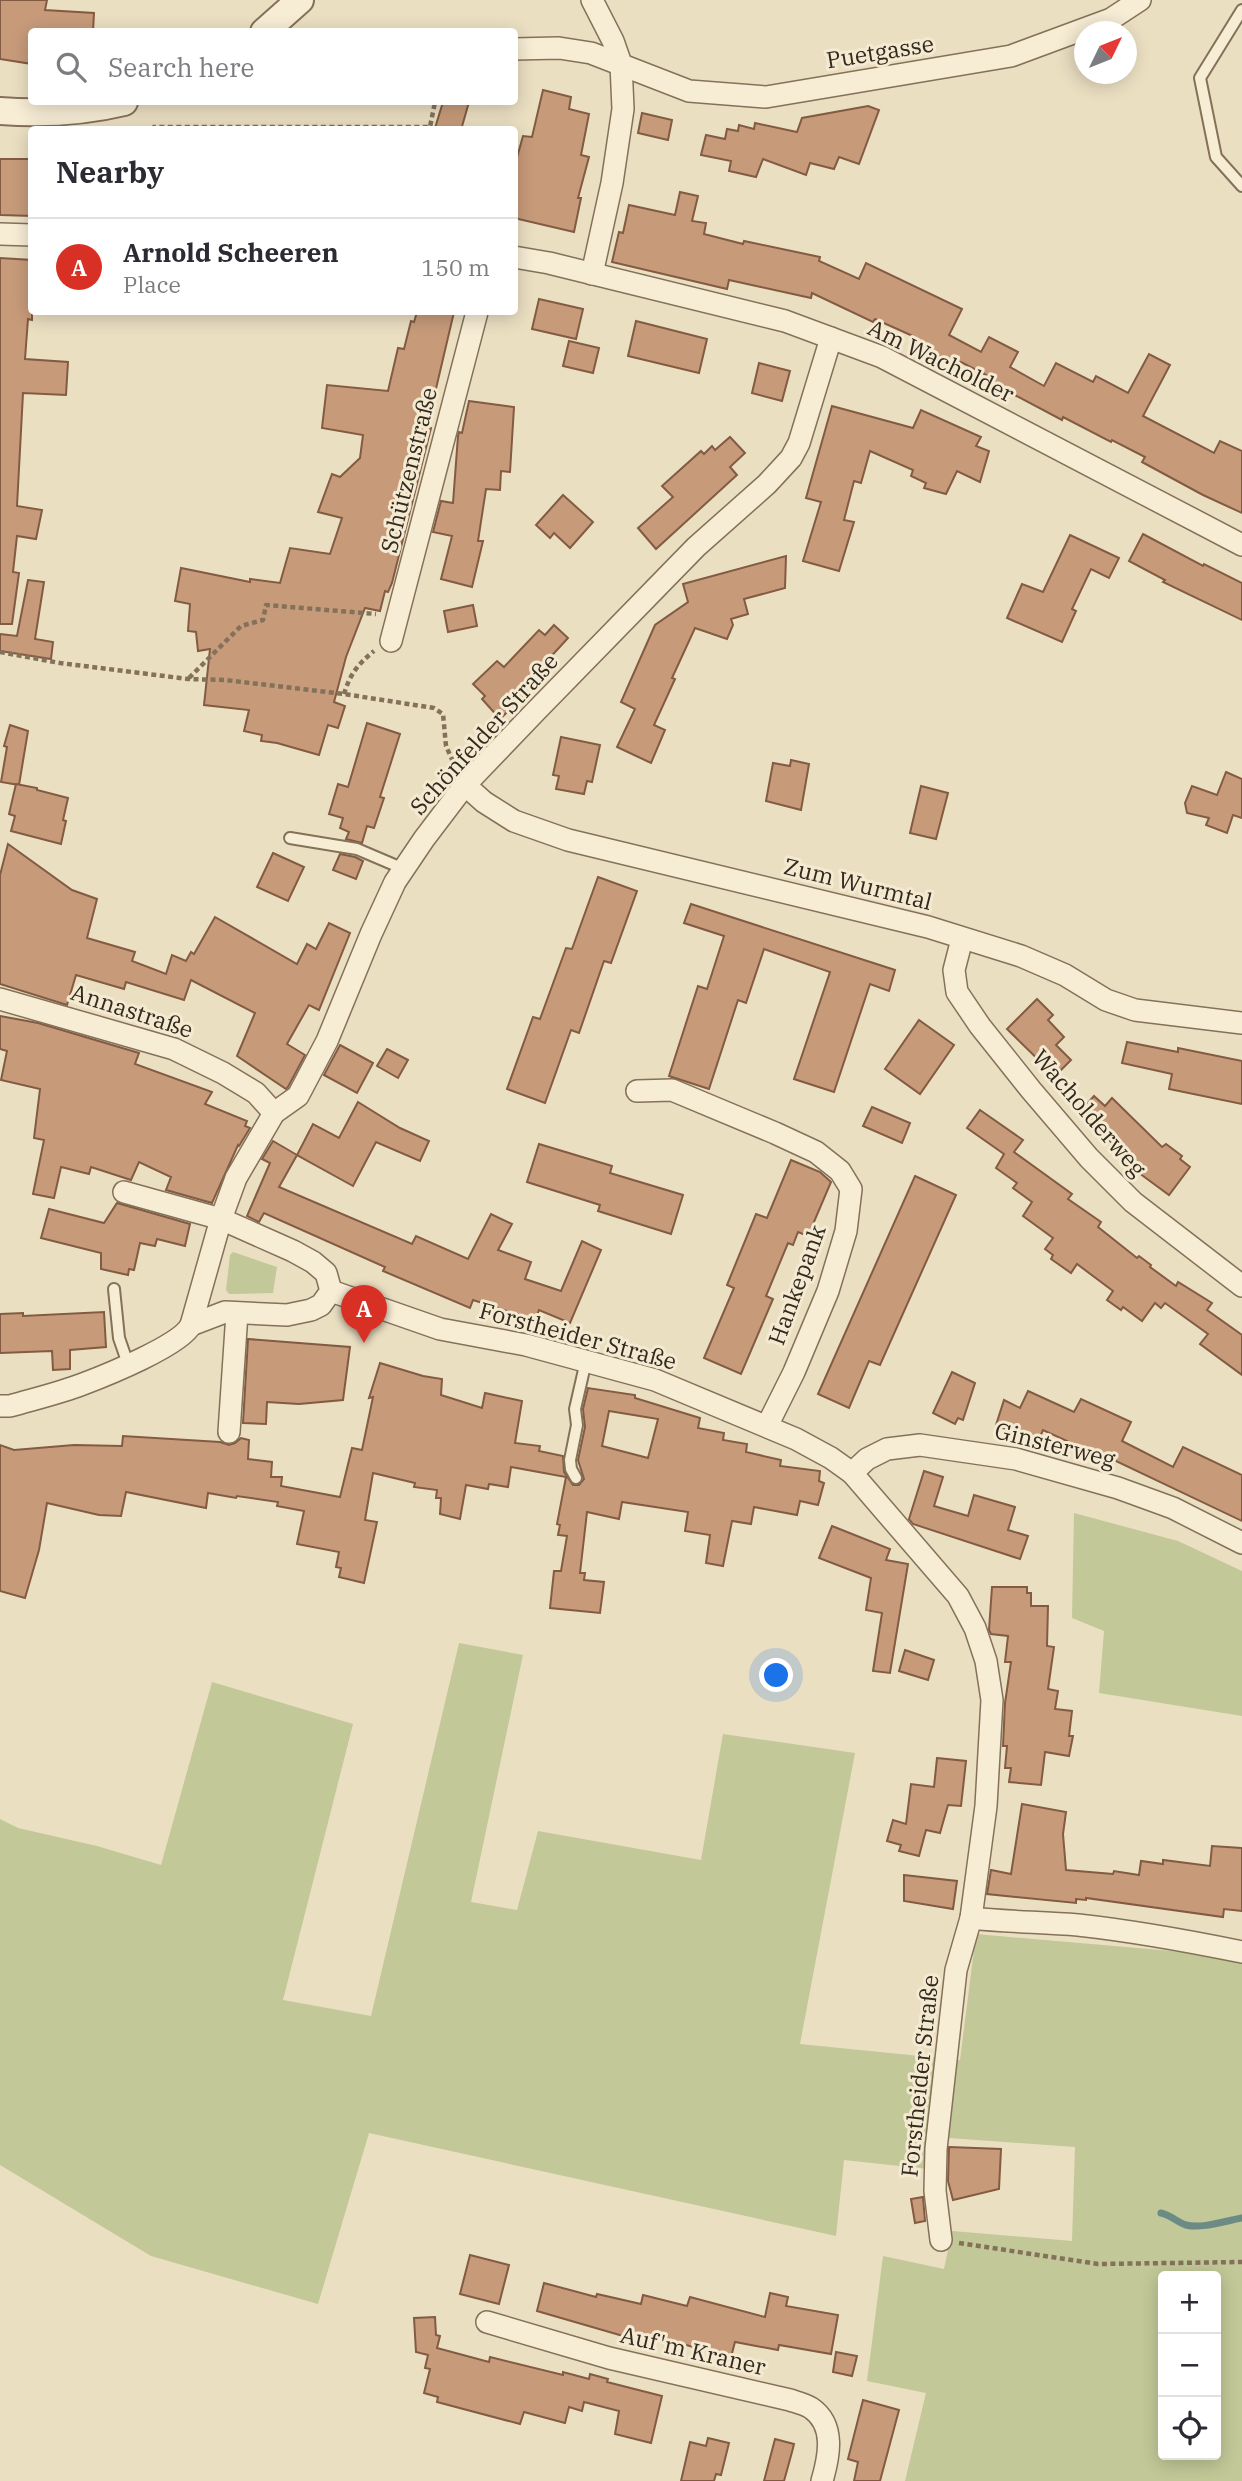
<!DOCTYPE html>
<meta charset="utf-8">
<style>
body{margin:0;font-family:"IBM Plex Serif",serif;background:#f2f2f3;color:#2b2b33}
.controls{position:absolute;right:21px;bottom:21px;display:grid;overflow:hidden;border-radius:7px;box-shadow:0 4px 18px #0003}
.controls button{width:63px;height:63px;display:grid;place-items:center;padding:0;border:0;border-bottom:2px solid #e1e1e2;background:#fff;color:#2b2b33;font:35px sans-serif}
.compass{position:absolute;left:1074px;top:21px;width:63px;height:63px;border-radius:50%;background:#fff;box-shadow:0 4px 18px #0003;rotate:47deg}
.you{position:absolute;left:777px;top:1676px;width:24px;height:24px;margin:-18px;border:5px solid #fff;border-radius:50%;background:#1a73e8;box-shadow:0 0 0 10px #1a73e833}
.badge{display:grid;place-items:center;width:46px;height:46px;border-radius:50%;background:#d93025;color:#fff;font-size:23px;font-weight:700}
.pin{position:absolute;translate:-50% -58px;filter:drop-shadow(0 2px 4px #0008)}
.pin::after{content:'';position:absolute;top:37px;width:24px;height:21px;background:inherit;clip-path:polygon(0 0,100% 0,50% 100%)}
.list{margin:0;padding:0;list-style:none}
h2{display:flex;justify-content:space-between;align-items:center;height:91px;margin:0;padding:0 28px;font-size:30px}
h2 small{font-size:23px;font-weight:400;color:#7c7c81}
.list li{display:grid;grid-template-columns:46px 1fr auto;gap:21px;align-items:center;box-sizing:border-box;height:98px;padding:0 28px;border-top:2px solid #e1e1e2}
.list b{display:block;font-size:26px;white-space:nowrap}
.list p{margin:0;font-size:23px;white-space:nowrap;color:#7c7c81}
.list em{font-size:23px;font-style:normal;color:#7c7c81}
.icon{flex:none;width:38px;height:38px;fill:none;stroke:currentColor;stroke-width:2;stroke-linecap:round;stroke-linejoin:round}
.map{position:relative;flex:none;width:1242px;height:2481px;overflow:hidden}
.search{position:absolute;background:#fff;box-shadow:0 4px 18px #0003;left:28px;top:28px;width:490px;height:77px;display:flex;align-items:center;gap:18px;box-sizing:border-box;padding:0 24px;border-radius:7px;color:#7c7c81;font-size:26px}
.panel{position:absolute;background:#fff;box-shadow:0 4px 18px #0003;left:28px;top:126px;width:490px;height:189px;border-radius:7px}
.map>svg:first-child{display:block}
.green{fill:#c2c897;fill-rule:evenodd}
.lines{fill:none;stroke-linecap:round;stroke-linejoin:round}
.stream{stroke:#6c8b84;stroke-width:7}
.building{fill:#c79b7a;stroke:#825b42;stroke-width:2;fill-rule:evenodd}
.service-casing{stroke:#84715a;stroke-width:14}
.minor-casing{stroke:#84715a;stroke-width:24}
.tertiary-casing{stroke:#84715a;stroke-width:30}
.path{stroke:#84715a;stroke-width:4.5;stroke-dasharray:5 3.5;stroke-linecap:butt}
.service{stroke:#f7edd5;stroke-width:10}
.minor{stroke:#f7edd5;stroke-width:21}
.tertiary{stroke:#f7edd5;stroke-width:26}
.labels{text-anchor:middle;stroke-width:6;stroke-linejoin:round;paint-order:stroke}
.street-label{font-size:23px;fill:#34291e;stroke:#f3ead1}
</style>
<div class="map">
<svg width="1242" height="2481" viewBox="0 0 1242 2481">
<rect width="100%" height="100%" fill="#ebdfc2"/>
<!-- green -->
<g class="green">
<path d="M233 1252 277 1267 273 1293 229 1294 226 1290 230 1255Z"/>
<path d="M1074 1513 1178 1541 1242 1571V1716L1099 1693 1104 1631 1072 1618Z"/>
<path d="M459 1643 523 1655 471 1902 517 1910 538 1831 701 1860 723 1734 855 1753 800 2044 960 2060 976 1934 1242 1957V2481H905L926 2393 867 2381 883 2256 944 2269 952 2231 1072 2241 1075 2147 949 2138 926 2140 928 2169 844 2160 836 2236 369 2133 318 2304 151 2256 0 2165V1819L18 1828 97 1846 161 1865 212 1682 353 1724 283 2000 371 2016ZM1163 2276H1216V2455H1163Z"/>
</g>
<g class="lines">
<!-- stream -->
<path class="stream" d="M1161 2213C1171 2215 1178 2223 1186 2225 1202 2229 1225 2221 1242 2218"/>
</g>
<!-- building -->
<g class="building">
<path d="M0 0H47L45 10 94 13 93 31 64 29 63 32H32V64L0 59Z"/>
<path d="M543 90 571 97 569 109 589 114 581 155 589 157 578 198H581L574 232 514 218V168L523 136 532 137Z"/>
<path d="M443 102H469L461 130 435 128Z"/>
<path d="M868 106 879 110 859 164 839 157 834 169 810 163 806 175 763 159 756 177 729 171 731 161 701 155 706 135 725 139 727 129 738 131 739 125 754 129 755 123 797 132 802 118Z"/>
<path d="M642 113 672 120 668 140 638 133Z"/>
<path d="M0 159H32V216L0 215Z"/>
<path d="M680 192 698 196 692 221 706 223 704 234 743 244 744 241 820 257 819 261 859 279 866 263 962 309 949 335 981 352 989 337 1018 352 1010 367 1044 386 1056 363 1093 382 1096 376 1128 393 1149 354 1170 365 1143 416 1214 453 1220 441 1242 451V513L1203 495 1142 462 1145 457 1112 440 1111 442 1063 417 1062 420 990 382 992 378 961 362 958 366 912 342 915 337 875 319 873 322 812 293 811 298 729 280 727 289 612 262 619 232 623 233 629 205 675 215Z"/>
<path d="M0 258 32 260V320L28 319 25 359 68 362 66 395 23 393 17 506 42 510 36 539 17 536 13 572 19 573 12 624H0Z"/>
<path d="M539 299 583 309 576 339 532 329Z"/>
<path d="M417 312H454L427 427 431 428 392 583 388 592 385 591 380 611 365 608 346 657 334 702 345 706 338 728 328 725 319 755 277 743 261 741 262 735 244 731 249 710 204 705 210 649 198 651 196 632 188 631 190 604 175 601 181 568 250 582V579L280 583 290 548 330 554 342 518 318 512 332 474 340 477 360 458 363 435 322 428 327 385 388 391 398 348 404 349 411 321 414 322Z"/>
<path d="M636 321 707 339 699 373 628 356Z"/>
<path d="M569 341 599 348 593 373 563 366Z"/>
<path d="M759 363 790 371 782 401 752 393Z"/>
<path d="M469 401 514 407 510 472 501 471 500 490 486 489 478 541H483L472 587 441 579 452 536 433 532 441 501 453 503 458 436 459 432 462 433Z"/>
<path d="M832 406 913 428 921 410 981 437 976 446 989 451 980 482 957 471 946 494 924 488 926 483 911 476 913 470 870 451 861 483 854 481 844 520 854 522 839 571 803 561 821 502 806 498Z"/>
<path d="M730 437 745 453 730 467 737 475 656 549 638 528 673 497 662 486 701 451 704 454 712 446 715 450Z"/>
<path d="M563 495 593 522 570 548 554 533 550 538 536 525Z"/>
<path d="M1143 534 1203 566 1204 564 1242 583V620L1163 582 1165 580 1129 561Z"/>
<path d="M1070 535 1119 558 1109 578 1091 569 1072 609 1076 611 1062 642 1007 618 1022 584 1043 592Z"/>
<path d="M786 556 785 588 744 599 748 614 731 619 733 625 727 639 695 628 672 678 675 679 654 725 665 730 651 763 617 747 635 709 621 702 655 625 688 602 683 584Z"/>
<path d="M28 580 44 582 35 639 53 642 51 659 0 651V634L17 636Z"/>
<path d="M473 605 477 626 448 632 444 611Z"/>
<path d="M554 625 568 638 523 687 528 692 500 719 482 699 485 696 473 684 497 661 504 667 539 630 545 635Z"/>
<path d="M367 723 400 734 380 797 384 798 374 828 367 826 362 843 346 839 349 832 340 828 343 818 329 814 338 784 348 787Z"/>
<path d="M10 725 28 731 19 785 1 782 7 747 4 746Z"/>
<path d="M561 737 600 745 592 782 587 781 584 794 556 789 559 776 553 775Z"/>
<path d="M791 760 809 764 801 810 766 801 773 763 790 766Z"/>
<path d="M1226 772 1242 779V818L1233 815 1227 833 1206 825 1209 818 1187 813 1185 803 1192 786 1217 795Z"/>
<path d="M16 784 37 788V790L68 798 63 820 66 821 61 844 11 831 15 816 9 814Z"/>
<path d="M921 786 948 793 936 839 910 833Z"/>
<path d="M8 844 72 890 97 899 87 938 135 952 132 961 166 974 172 955 186 961 191 952 194 954 215 917 297 964 307 944 316 949 329 923 350 933 319 1010 309 1005 287 1044 305 1055 288 1087 286 1089 237 1056 255 1013 191 980 184 1000 126 982 124 989 76 975 67 1005 0 984V875Z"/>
<path d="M273 853 304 867 288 901 257 887Z"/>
<path d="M340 854 355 857 363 861 356 879 333 870Z"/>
<path d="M598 877 637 891 611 963 604 961 579 1033 571 1030 545 1103 507 1089 533 1017 540 1019 566 948 572 949Z"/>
<path d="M691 904 895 970 889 991 870 984 834 1092 794 1079 830 972 764 949 746 1003 738 1000 709 1089 669 1076 698 986 707 989 724 936 684 923Z"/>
<path d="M1037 999 1053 1015 1048 1020 1064 1037 1056 1045 1071 1060 1055 1076 1007 1029Z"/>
<path d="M0 1016 38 1023 139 1053 135 1064 212 1092 205 1104 247 1121 245 1126 250 1128 239 1146 238 1145 212 1203 166 1190 171 1177 139 1162 131 1180 91 1167 89 1174 61 1167 54 1198 33 1194 44 1140 34 1138 40 1089 1 1080 7 1051 0 1049Z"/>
<path d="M919 1020 954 1045 920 1094 885 1069Z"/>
<path d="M1127 1042 1178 1052V1048L1242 1061V1104L1169 1089 1172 1074 1122 1063Z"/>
<path d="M340 1045 373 1063 357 1093 324 1075Z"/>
<path d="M387 1049 408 1060 398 1078 377 1066Z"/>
<path d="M1094 1096 1105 1106 1112 1098 1162 1147 1166 1144 1182 1156 1180 1159 1190 1167 1169 1195 1139 1173 1141 1171 1080 1112Z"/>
<path d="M358 1102 400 1128 429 1141 420 1161 376 1142 353 1186 297 1155 313 1124 339 1138Z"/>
<path d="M872 1107 910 1123 902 1143 863 1126Z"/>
<path d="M980 1110 1023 1140 1014 1152 1072 1194 1068 1199 1101 1222 1098 1227 1137 1258 1139 1256 1151 1265 1150 1267 1176 1286 1178 1282 1212 1303 1207 1310 1242 1335V1375L1200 1344 1208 1334 1165 1303 1161 1308 1155 1303 1142 1321 1123 1307 1121 1310 1107 1300 1113 1291 1077 1264 1071 1273 1051 1259 1053 1255 1045 1249 1053 1238 1023 1216 1032 1202 1013 1188 1017 1183 996 1168 1004 1154 967 1128Z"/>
<path d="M273 1141 297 1155 279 1187 412 1244 416 1236 468 1259 491 1214 512 1224 498 1250 531 1262 525 1279 561 1291 582 1241 601 1250 570 1323 539 1310 535 1320 473 1300 470 1308 383 1271 385 1267 264 1213 259 1222 247 1216 270 1163 262 1159Z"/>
<path d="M539 1144 612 1166 610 1173 683 1195 671 1234 598 1211 600 1205 527 1182Z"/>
<path d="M791 1160 820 1172 831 1182 808 1236 798 1232 793 1245 788 1243 766 1296 773 1299 741 1374 704 1358 734 1288 727 1285 756 1214 767 1218Z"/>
<path d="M915 1176 956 1195 880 1365 869 1361 849 1408 818 1394Z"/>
<path d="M117 1203 190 1224 185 1246 157 1239 155 1246 140 1243 134 1270 129 1269 128 1275 101 1269V1253L41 1238 49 1209 104 1223Z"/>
<path d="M104 1312 106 1347 70 1350V1369L53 1370 52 1351 0 1353V1314L23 1313V1316Z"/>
<path d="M248 1339 350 1347 343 1400 299 1404 267 1402 266 1424 243 1423Z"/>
<path d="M380 1363 423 1376 442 1379 441 1395 482 1408 485 1393 522 1401 515 1443 540 1446 539 1451 563 1456 564 1472 573 1485H579L584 1479 578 1460 585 1427 583 1409 588 1388 635 1395V1398L700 1418 698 1428 724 1433 723 1440 747 1444 746 1452 781 1460 780 1466 820 1471 819 1481 824 1483 818 1505 800 1501 797 1515 754 1507 751 1524 732 1521 723 1566 706 1563 710 1535 685 1531 688 1512 622 1502 619 1519 587 1512 580 1573H585L584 1580 604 1582 600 1613 550 1608 554 1571H561L567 1536 558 1535 560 1525 557 1524 566 1477 511 1467 508 1487 489 1484 488 1489 466 1485 460 1519 440 1514 441 1498H436L437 1490 414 1487 415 1483 373 1473 365 1520 377 1522 364 1583 339 1577 341 1568 336 1567 339 1552 297 1544 304 1511 277 1506 278 1502 237 1496 236 1498 208 1493 206 1508 126 1492 121 1516 99 1515 47 1503 39 1550 25 1598 0 1591V1445L14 1450 74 1445 122 1446 123 1436 220 1442 229 1445 235 1443 241 1438 249 1440 248 1459 272 1462 271 1477H282L281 1486 340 1497 352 1448 362 1450 373 1397 369 1398ZM609 1411 658 1419 648 1458 602 1446Z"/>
<path d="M952 1372 975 1383 963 1420 958 1418 955 1424 933 1413Z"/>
<path d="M1028 1391 1074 1412 1081 1399 1131 1422 1122 1441 1173 1467 1183 1447 1242 1475V1521L1114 1460 1113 1462 1043 1430 1037 1444 996 1425 1004 1400 1020 1408Z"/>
<path d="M924 1471 943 1477 934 1506 968 1516 974 1495 1015 1507 1008 1530 1028 1536 1020 1559 913 1524 909 1519Z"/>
<path d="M832 1526 890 1549 886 1560 908 1564 890 1673 873 1671 882 1613 866 1610 871 1578 819 1558Z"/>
<path d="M992 1587H1027V1593H1031V1606H1048L1047 1646 1054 1647 1048 1689 1058 1691 1055 1709 1072 1711 1069 1736H1073L1069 1756 1045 1752 1041 1785 1009 1782 1011 1768H1005L1007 1746H1003L1005 1703 1011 1662H1005L1008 1636 991 1634 989 1630Z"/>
<path d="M905 1650 934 1660 928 1680 899 1671Z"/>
<path d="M937 1758 966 1761 961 1806 948 1805 940 1833 926 1830 919 1856 899 1851 901 1845 887 1841 893 1820 906 1824 911 1784 934 1787Z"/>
<path d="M1022 1804 1066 1812 1063 1834 1066 1870 1113 1874 1114 1871 1139 1875 1141 1861 1163 1864V1860L1210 1866 1212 1846 1242 1848V1911L1224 1909 1223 1917 1086 1898V1900L1076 1899V1903L987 1894 991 1870 1011 1874Z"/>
<path d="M904 1875 957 1881 953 1909 904 1901Z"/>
<path d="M949 2147 1001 2149 999 2189 953 2200 948 2181Z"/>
<path d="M923 2197 925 2221 915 2223 911 2199Z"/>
<path d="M470 2255 509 2265 499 2304 460 2294Z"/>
<path d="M544 2283 596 2297 597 2294 641 2304 643 2295 687 2306 690 2297 765 2317 770 2293 788 2297 786 2306 838 2315 831 2354 779 2345 778 2350 735 2342 731 2357 656 2337 654 2345 537 2311Z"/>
<path d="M435 2317 436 2335 440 2336 437 2348 489 2362 490 2357 563 2375V2372L589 2379 590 2374 608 2379 607 2382 662 2396 651 2443 615 2434 619 2411 584 2402 582 2411 569 2407 565 2423 524 2412 520 2424 437 2402 438 2397 424 2393 430 2369 425 2368 428 2355 416 2352 414 2318Z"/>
<path d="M836 2352 857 2356 852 2376 833 2372Z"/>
<path d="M863 2400 899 2410 880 2481H854L858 2462 848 2459Z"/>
<path d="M708 2438 729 2443 721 2475 716 2474 714 2481H681L690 2442 706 2446Z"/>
<path d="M775 2439 794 2444 792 2452 784 2481H764Z"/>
</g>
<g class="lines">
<defs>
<g id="service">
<path d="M1242 10 1200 78 1216 157 1242 186"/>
<path d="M290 838 357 849 404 869"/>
<path d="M114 1289 119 1338 128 1364"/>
<path d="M576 1478 571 1469 570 1460 577 1425 575 1409 586 1361"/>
</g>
<g id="minor">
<path d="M514 49 559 48 591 53 689 91 766 97 1011 56 1111 19 1140 0"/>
<path d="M0 234 32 235"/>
<path d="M514 257 549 263 785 321 882 357 1242 545"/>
<path d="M592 274 612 183 623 109 621 64 613 41 592 0"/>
<path d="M391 641 477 312"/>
<path d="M465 785 484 802 514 821 568 840 928 927 1021 956 1065 975 1106 1000 1135 1010 1242 1023"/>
<path d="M962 939 954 970 957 992 980 1026 1031 1090 1089 1158 1133 1202 1242 1286"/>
<path d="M0 999 174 1049 223 1073 256 1093 274 1113"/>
<path d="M637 1091 672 1090 775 1133 816 1152 840 1171 851 1189 846 1231 828 1291 794 1372 767 1426"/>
<path d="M124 1192 221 1219 293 1251 313 1262 326 1273 331 1291 321 1305 311 1310 287 1315 225 1312 191 1325"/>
<path d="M331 1291 440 1329 526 1345 655 1380 796 1439 831 1458 852 1473 958 1596 975 1628 986 1661 992 1700 986 1806 971 1918 956 1970 936 2149 935 2191 941 2240"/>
<path d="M0 1406H10C34 1399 60 1393 83 1384 107 1375 181 1345 191 1325L221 1219 236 1178 274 1113 298 1096 327 1041 371 934 395 882 424 839 465 785 535 712 696 547 767 484 791 458 799 443 831 338"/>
<path d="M229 1432 237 1313"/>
<path d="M852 1473 867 1459 887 1449 920 1445 1016 1459 1118 1488 1173 1508 1242 1543"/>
<path d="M971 1918C1006 1922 1042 1922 1078 1925 1133 1931 1188 1941 1242 1952"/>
<path d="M487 2322 609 2358 790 2400C796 2402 805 2404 811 2408 836 2425 829 2457 822 2481"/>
</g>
<g id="tertiary">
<path d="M264 32 300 0"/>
<path d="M0 111C43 114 83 112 124 102"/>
</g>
</defs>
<!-- service casing -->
<use href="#service" class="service-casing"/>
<!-- minor casing -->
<use href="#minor" class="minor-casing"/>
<!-- tertiary casing -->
<use href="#tertiary" class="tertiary-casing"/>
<!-- path -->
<g class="path">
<path d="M155 130 154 127H430L435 102"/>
<path d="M0 652 60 663 188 679 225 680 344 694 434 708 443 714 446 746 455 766"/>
<path d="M189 678 241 626 263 620 266 605 376 614"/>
<path d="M344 694C350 674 358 664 374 651"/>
<path d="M959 2243 1098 2264 1242 2262"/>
</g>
<!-- service -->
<use href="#service" class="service"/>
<!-- minor -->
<use href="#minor" class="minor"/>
<!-- tertiary -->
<use href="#tertiary" class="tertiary"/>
</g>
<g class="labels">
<!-- street labels -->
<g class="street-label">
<text transform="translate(880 52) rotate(-9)" y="8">Puetgasse</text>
<text transform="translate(941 361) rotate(26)" y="8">Am Wacholder</text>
<text transform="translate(409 470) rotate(-76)" y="8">Schützenstraße</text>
<text transform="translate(484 734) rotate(-48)" y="8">Schönfelder Straße</text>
<text transform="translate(858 884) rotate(14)" y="8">Zum Wurmtal</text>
<text transform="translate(132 1011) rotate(18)" y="8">Annastraße</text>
<text transform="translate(1089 1113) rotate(49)" y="8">Wacholderweg</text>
<text transform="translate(797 1285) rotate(-70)" y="8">Hankepank</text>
<text transform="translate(578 1336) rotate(15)" y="8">Forstheider Straße</text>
<text transform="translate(1055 1445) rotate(14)" y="8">Ginsterweg</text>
<text transform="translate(920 2076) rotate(-84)" y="8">Forstheider Straße</text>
<text transform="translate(693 2351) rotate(13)" y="8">Auf'm Kraner</text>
</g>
</g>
</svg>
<div class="controls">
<button>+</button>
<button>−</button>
<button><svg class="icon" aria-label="locate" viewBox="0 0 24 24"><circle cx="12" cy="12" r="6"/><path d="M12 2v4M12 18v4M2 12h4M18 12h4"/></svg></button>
</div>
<svg class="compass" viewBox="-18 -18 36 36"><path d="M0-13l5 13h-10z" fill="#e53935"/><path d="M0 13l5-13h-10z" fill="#7c7c81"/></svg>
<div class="you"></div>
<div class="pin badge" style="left:364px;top:1343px">A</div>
<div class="search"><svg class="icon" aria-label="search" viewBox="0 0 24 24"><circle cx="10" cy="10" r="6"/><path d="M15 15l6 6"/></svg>Search here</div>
<section class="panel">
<h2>Nearby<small></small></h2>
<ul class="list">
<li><span class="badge">A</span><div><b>Arnold Scheeren</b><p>Place</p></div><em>150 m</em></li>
</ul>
</section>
</div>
